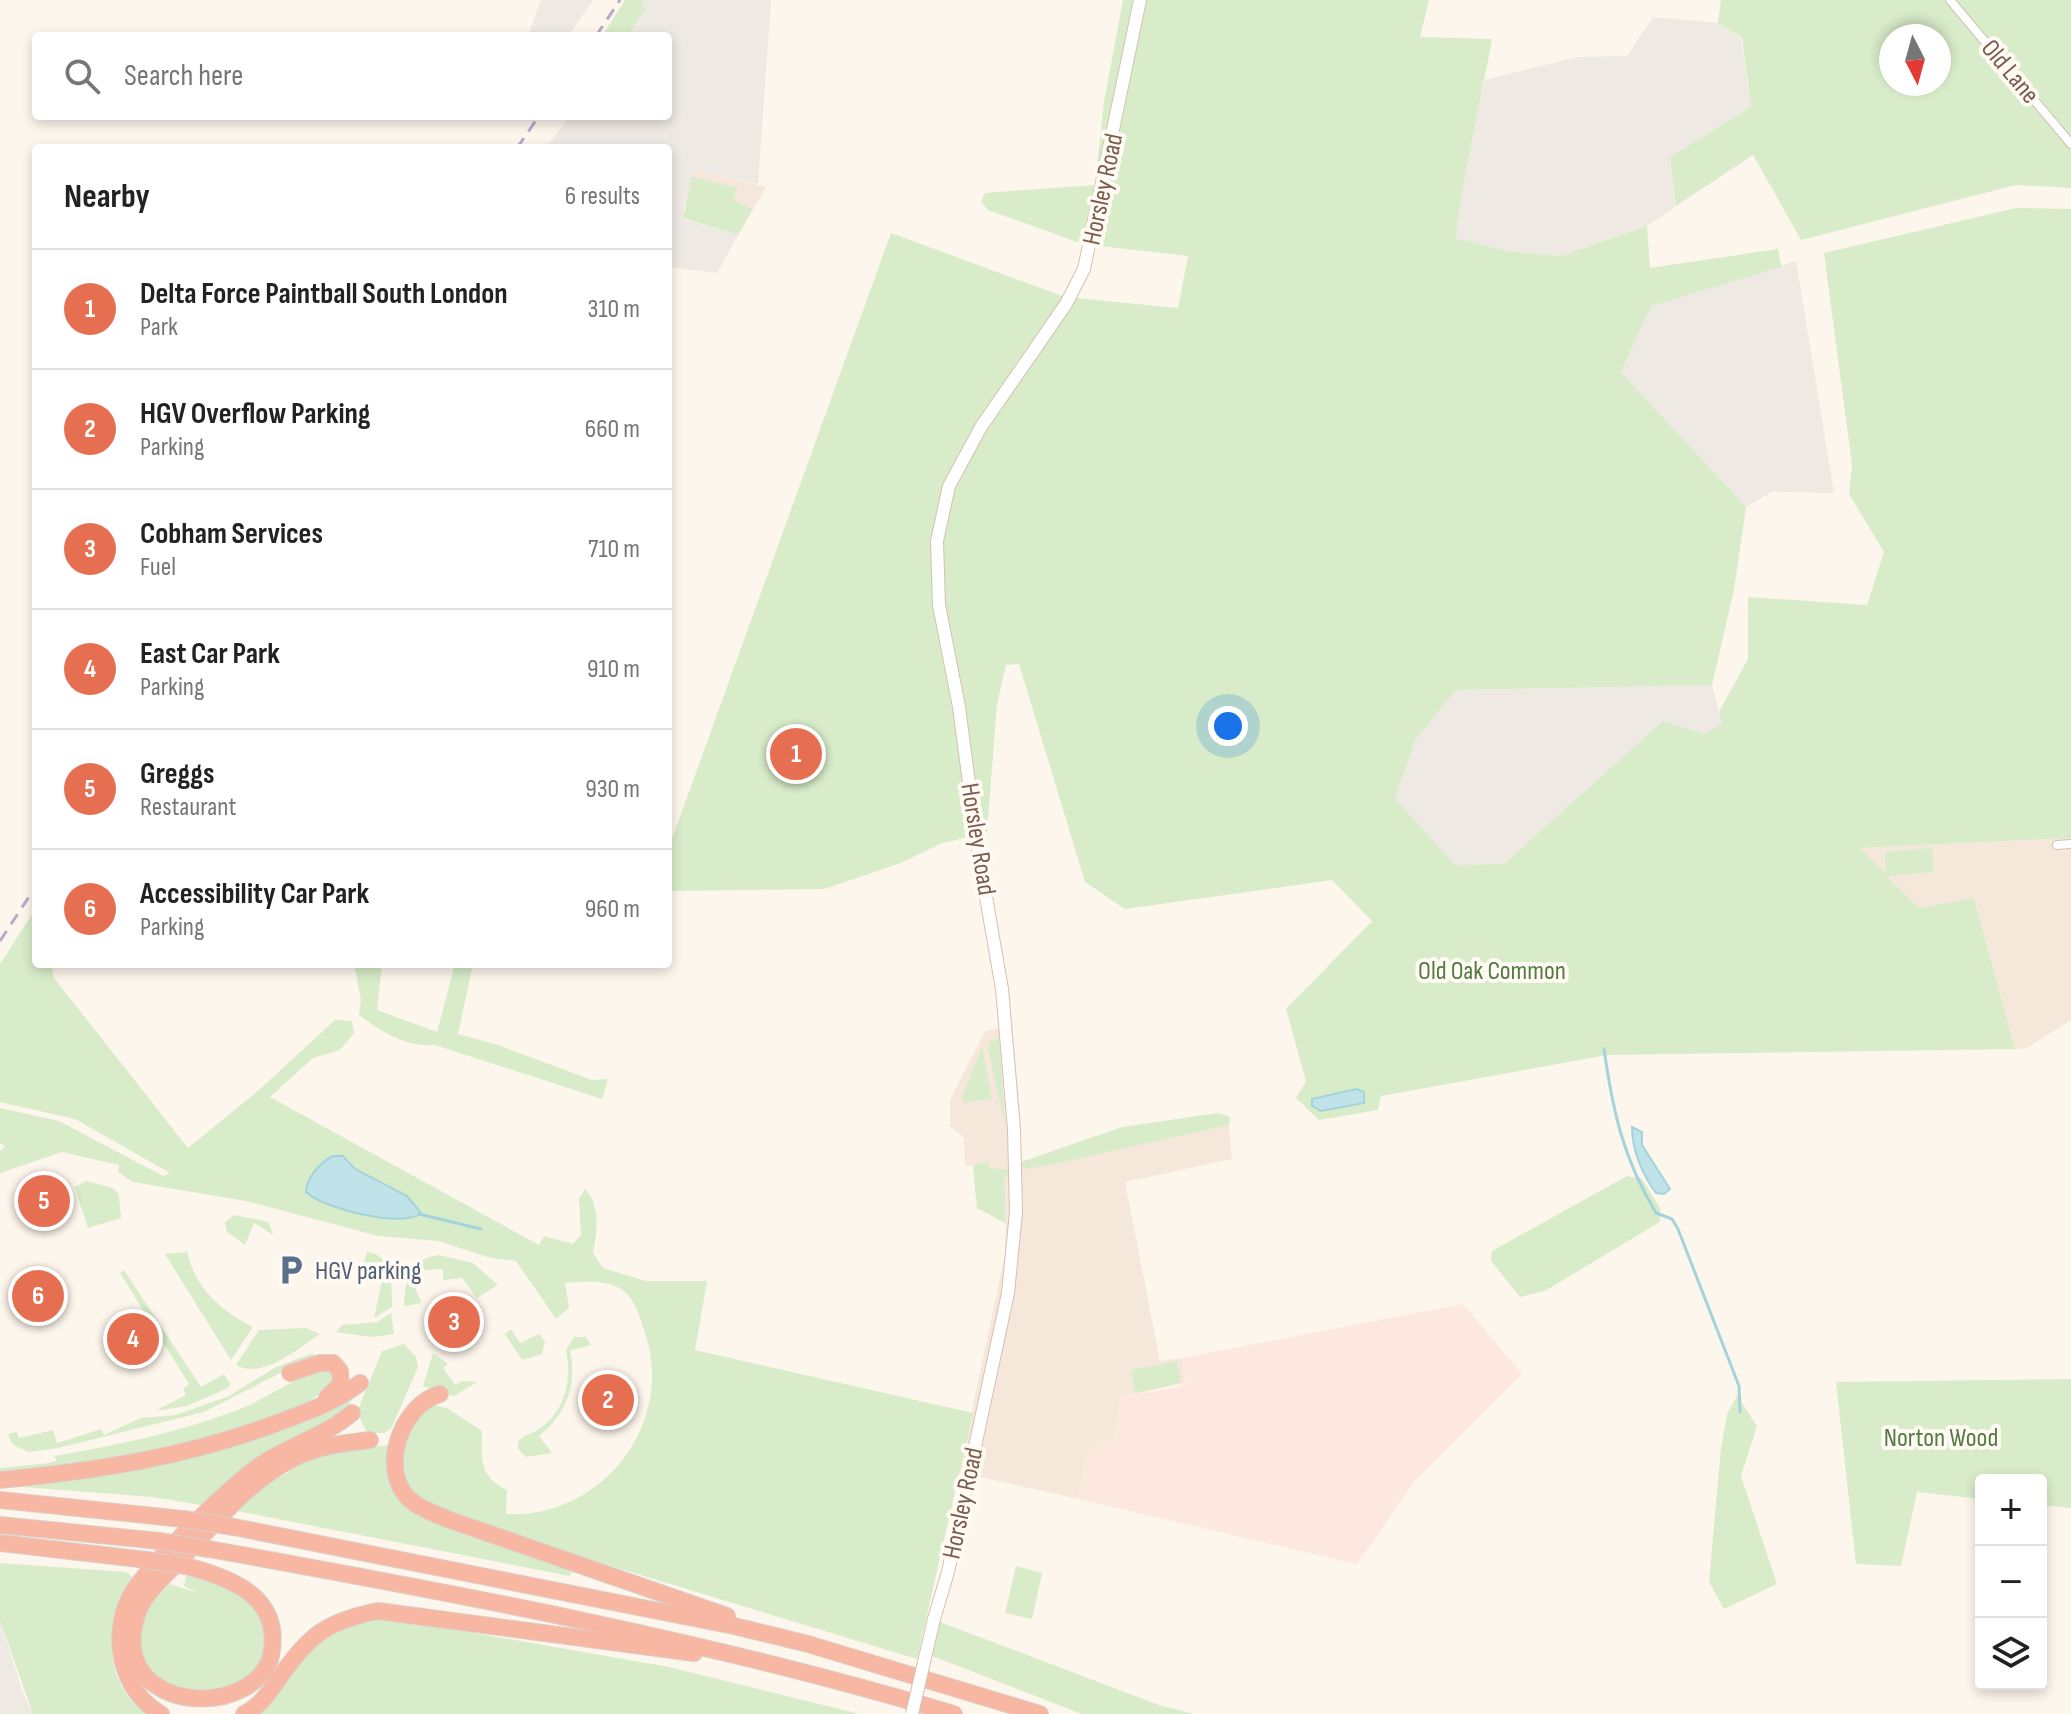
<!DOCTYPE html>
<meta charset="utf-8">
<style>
body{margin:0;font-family:"Sofia Sans Condensed",sans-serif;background:#f6f6f6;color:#222}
.controls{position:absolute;right:24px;bottom:24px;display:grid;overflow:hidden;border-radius:8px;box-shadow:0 4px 12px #0003}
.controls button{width:72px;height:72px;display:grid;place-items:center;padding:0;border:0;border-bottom:2px solid #e0e0e0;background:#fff;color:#222;font:40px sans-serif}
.compass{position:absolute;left:1879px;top:24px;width:72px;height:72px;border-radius:50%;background:#fff;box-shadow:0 4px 12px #0003;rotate:174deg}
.you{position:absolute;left:1228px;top:726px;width:28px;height:28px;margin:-20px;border:6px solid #fff;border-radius:50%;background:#1a73e8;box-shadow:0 0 0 12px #1a73e833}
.badge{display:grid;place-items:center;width:52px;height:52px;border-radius:50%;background:#e76f51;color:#fff;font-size:26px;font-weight:700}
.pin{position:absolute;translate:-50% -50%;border:4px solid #fff;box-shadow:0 2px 8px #0006}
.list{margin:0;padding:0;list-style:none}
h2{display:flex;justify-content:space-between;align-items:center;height:104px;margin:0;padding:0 32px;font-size:34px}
h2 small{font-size:26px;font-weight:400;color:#767676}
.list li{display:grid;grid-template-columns:52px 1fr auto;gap:24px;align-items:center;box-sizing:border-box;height:120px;padding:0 32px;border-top:2px solid #e0e0e0}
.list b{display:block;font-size:30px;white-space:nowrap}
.list p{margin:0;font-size:26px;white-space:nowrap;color:#767676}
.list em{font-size:26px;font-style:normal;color:#767676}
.icon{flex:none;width:44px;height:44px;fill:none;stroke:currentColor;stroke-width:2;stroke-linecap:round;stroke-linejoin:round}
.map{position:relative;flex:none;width:2071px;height:1714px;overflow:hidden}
.search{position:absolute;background:#fff;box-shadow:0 4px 12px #0003;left:32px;top:32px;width:640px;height:88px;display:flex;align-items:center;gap:20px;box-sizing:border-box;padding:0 28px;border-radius:8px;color:#767676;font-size:30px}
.panel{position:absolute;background:#fff;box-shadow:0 4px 12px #0003;left:32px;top:144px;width:640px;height:824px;border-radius:8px}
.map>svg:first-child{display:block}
.residential{fill:#f5e8da}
.commercial{fill:#fde8e0}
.industrial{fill:#efe9e4}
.green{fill:#d8ecc9;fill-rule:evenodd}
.water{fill:#bfe3e8;stroke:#a5d3da;stroke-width:2}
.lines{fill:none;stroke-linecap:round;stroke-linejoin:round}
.stream{stroke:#a5d3da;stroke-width:3}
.street-casing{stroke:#d1beb0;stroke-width:10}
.secondary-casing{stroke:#d6c0b0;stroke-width:14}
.highway-casing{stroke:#dad1cd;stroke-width:18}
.street{stroke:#fff;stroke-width:8}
.secondary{stroke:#fff;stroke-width:12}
.highway{stroke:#f7b7a3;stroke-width:16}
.rail{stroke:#b9a8c9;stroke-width:3;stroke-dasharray:12 8;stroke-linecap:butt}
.secondary-bridge-casing{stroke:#d6c0b0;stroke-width:14;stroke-linecap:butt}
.highway-bridge-casing{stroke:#dad1cd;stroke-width:18;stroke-linecap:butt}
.secondary-bridge{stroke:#fff;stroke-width:12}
.highway-bridge{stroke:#f7b7a3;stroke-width:16}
.labels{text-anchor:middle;stroke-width:8;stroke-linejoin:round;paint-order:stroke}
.street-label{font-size:26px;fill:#7a5c4d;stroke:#fffaf3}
.park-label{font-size:26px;fill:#537a41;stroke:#fffaf3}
.service-label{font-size:26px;fill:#4e5e75;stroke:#fffaf3;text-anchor:start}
</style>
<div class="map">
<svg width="2071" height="1714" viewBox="0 0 2071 1714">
<rect width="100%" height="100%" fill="#fdf6ec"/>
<!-- residential -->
<g class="residential">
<path d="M695 170 766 187 738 235 684 206Z"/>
<path d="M2071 838V1020L2027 1048 2015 1049 1974 898 1919 908 1860 848Z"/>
<path d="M1012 1025 1021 1128V1162L1051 1165 1229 1125 1232 1159 1125 1182 1160 1361 1182 1358 1185 1383 1121 1397 1113 1438 1099 1443 1086 1456 1078 1499 959 1472 1005 1254 1006 1224 977 1208 973 1165 965 1166 964 1138 950 1126V1100L985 1031Z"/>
</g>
<!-- commercial -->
<path class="commercial" d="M1463 1304 1522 1374 1415 1481 1357 1564 1078 1499 1086 1456 1099 1443 1113 1438 1121 1397 1179 1387 1185 1383 1182 1358Z"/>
<!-- industrial -->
<g class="industrial">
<path d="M541 0H593L568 36H528Z"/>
<path d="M644 0H771L758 184 695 170 684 206V219L738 235 717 273 668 267V148H546L569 116H668V36H627L646 10 641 4Z"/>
<path d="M1653 17 1718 23 1741 37 1751 107 1670 157 1676 206 1647 226 1561 256 1506 251 1456 238 1462 178 1485 80 1578 57 1627 56Z"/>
<path d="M1796 261 1834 493 1772 492 1746 507 1621 372 1651 306Z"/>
<path d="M1712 685 1722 724 1704 734 1663 722 1504 865H1454L1395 798 1415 741 1456 690Z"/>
<path d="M0 1620 22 1690 33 1714H0Z"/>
</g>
<!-- green -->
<g class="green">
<path d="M625 0H644L641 4 646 9 627 36H602Z"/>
<path d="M1123 0H1429L1420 37 1492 39C1480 106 1463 171 1456 238L1506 251 1561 256 1647 226 1650 268 1778 249 1781 267 1651 306 1621 372 1746 507 1734 590 1712 685 1456 690 1415 741 1395 798 1455 865 1504 864 1663 721 1704 734 1722 724 1719 712 1748 659V597L1867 605 1884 552 1849 494 1852 465 1824 253 2016 208 2071 209V838L1860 848 1886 874 1885 852 1932 848 1934 872 1887 876 1919 908 1974 898 2015 1049 1607 1055 1381 1096 1378 1110 1319 1120 1296 1098 1306 1081 1286 1009 1372 921 1332 880 1125 909 1085 882 1019 664 1006 665 997 704 987 832 940 844 901 863 824 889 668 891V850L891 233 1065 297 1178 308 1188 256 1083 244 988 210 981 202 985 193 1095 185 1104 102Z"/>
<path d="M1721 0H2071V188L2016 185 1801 240 1753 155 1676 206 1670 157 1751 107 1742 37 1718 23ZM1891 36H1939V84H1891Z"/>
<path d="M692 177 737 188 733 201 753 209 738 235 683 218Z"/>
<path d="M36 908V964H51L54 978 188 1148 259 1090 335 1020 352 1021 354 1033 340 1050 313 1058 270 1097 539 1245 544 1236 573 1244 581 1235 579 1199 585 1189C601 1206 597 1232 593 1253L603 1268 646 1281H707L695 1350 973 1413 917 1659 522 1539 441 1508 415 1494 407 1482 400 1452 417 1418 433 1405 447 1408 482 1431C482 1457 478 1476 507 1490L506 1514C600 1519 674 1427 646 1336 641 1321 637 1303 625 1292 610 1279 584 1281 565 1283L569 1308 556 1319 516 1261 491 1258 438 1241 378 1236 246 1201 133 1182 118 1172 119 1165 62 1152 0 1173V1151L5 1146 0 1143V1108L59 1121 163 1176 170 1173 75 1119 0 1102V964Z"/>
<path d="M354 964H382L377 1010 437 1032 455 964H473L458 1034 495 1044 592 1080 608 1079 602 1099 435 1045C404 1047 383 1032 359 1015L361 1000Z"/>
<path d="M999 1038 1005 1125 988 1049 990 1041Z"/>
<path d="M982 1047 992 1099 964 1102 962 1097Z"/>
<path d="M1218 1113 1230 1117 1229 1125 1051 1165 1024 1169 1021 1162 1122 1127Z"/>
<path d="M989 1163V1168L1010 1170 1004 1180 1006 1223 977 1208 973 1165Z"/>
<path d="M1627 1176 1642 1179 1660 1208V1222L1545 1291 1520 1297 1491 1261 1492 1251Z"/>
<path d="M86 1181 113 1188 119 1195 121 1218 88 1228 75 1187Z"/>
<path d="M234 1215 269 1222 273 1235 254 1223 245 1245 227 1232 225 1222Z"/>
<path d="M187 1252C196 1289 220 1310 253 1327L231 1360 165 1254Z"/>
<path d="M367 1252C393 1254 392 1287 392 1307L374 1318 385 1266 362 1268Z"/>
<path d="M439 1255 473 1263 498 1285 477 1298 462 1278 443 1280V1269L424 1270 412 1282 422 1303 404 1306C405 1280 409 1259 439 1255Z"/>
<path d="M124 1270 201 1387 224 1374 230 1384 228 1388 187 1406 155 1411 186 1395 183 1389 189 1384 120 1273Z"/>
<path d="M391 1313 394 1334 372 1337 336 1332 342 1325 377 1322Z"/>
<path d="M306 1328 320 1334C299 1348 262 1380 236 1365L259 1330Z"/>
<path d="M511 1329 520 1343 539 1334 545 1342 542 1354 522 1360 505 1334Z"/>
<path d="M574 1337H586L591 1345 570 1351C578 1385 566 1414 539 1436L552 1453 526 1457 518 1449V1442C524 1434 532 1434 539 1429 566 1411 572 1379 566 1350Z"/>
<path d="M404 1344 416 1357 418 1367 392 1427 385 1433H367L357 1412 382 1351Z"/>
<path d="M313 1353 314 1356 204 1412 58 1448 28 1452 12 1444 8 1434 17 1432 19 1438 53 1430 57 1443 101 1429 104 1435 141 1418 176 1415 229 1396 274 1368Z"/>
<path d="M433 1353 448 1364 443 1368 455 1385 463 1381 477 1382 454 1396 423 1386Z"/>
<path d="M1177 1361 1181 1383 1135 1393 1131 1370Z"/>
<path d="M329 1367 336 1379C280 1443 84 1464 0 1472V1468L49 1463 56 1461 55 1456C116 1445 177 1433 235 1411 268 1399 294 1376 329 1367Z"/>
<path d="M2071 1379V1508L2041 1505V1480H1981V1499L1917 1492 1901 1566 1856 1564 1836 1382Z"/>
<path d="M353 1395 347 1410 207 1506 152 1497 11 1486C130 1469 247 1457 353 1395Z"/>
<path d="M1737 1396 1757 1426 1741 1476 1777 1584 1724 1609 1709 1582 1721 1448 1727 1414Z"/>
<path d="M390 1445 398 1496 578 1571 577 1573 571 1572 570 1576 237 1511 267 1479C283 1481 295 1465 306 1458 328 1445 365 1448 390 1445Z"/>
<path d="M0 1563 126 1572 136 1580C103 1620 102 1683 147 1714H33L0 1620Z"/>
<path d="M1016 1566 1042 1573 1032 1619 1005 1613Z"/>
<path d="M186 1575C224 1582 271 1596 265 1645 264 1653 264 1664 260 1669 251 1682 235 1693 223 1704 176 1712 132 1683 139 1631 141 1613 158 1596 170 1584L198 1593 184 1586Z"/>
<path d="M378 1616 669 1667 860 1714H259C276 1703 283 1686 294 1670 316 1638 341 1626 378 1616Z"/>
<path d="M940 1622 1159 1705 1195 1714H1082L932 1656Z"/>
</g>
<!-- water -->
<g class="water">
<path d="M1356 1089 1364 1092V1103L1321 1111 1312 1106V1099Z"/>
<path d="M1632 1127 1642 1132V1145L1670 1189 1664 1194 1656 1193C1642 1174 1632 1150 1632 1127Z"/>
<path d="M333 1156H343L355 1169 407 1196 421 1213C403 1229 322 1208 306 1192 307 1176 320 1163 333 1156Z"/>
</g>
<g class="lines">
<!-- stream -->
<g class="stream">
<path d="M1604 1049C1613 1112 1623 1158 1656 1213L1672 1219 1678 1229 1739 1386 1740 1412"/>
<path d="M419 1214 481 1229"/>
</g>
<defs>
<g id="street">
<path d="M1950 0 2071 144"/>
<path d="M2057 845 2071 844"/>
</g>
<path id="secondary" d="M934 1619 948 1572 1008 1293 1016 1212 1014 1129 1002 989 978 851 959 707 939 605 937 541 949 486 981 427 1066 304 1084 269 1140 0"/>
<g id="highway">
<path d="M290 1373 320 1363H333L340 1371 341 1384 327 1397"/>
<path d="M440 1394C404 1404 381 1461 404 1493 414 1507 432 1512 447 1519L727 1616"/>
<path d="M0 1480C95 1471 187 1457 277 1423 307 1412 335 1402 360 1383"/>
<path d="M0 1500 183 1519"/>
<path d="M0 1525 159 1541"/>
<path d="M234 1527 734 1626 808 1644 1040 1714"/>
<path d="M0 1543 147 1560"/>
<path d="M209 1549C460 1594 710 1641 954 1714"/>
<path d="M186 1566C232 1578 283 1597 271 1656 254 1714 140 1714 133 1647 131 1634 135 1617 141 1605 150 1588 168 1573 181 1559 215 1523 248 1481 294 1458 318 1446 344 1443 370 1440"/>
<path d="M161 1714C121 1691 109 1636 131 1595 147 1567 233 1483 262 1464 291 1445 325 1436 352 1413"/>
<path d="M244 1714C260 1706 269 1693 279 1678 309 1635 327 1621 378 1611L694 1653"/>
</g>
</defs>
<!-- street casing -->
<use href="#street" class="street-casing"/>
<!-- secondary casing -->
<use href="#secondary" class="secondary-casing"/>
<!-- highway casing -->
<use href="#highway" class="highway-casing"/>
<!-- street -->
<use href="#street" class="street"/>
<!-- secondary -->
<use href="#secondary" class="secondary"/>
<!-- highway -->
<use href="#highway" class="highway"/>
<!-- rail -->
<g class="rail">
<path d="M596 36 620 0"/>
<path d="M517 148 539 116"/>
<path d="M0 941 36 886"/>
</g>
<defs>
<path id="secondary-bridge" d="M912 1714 934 1619"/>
<g id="highway-bridge">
<path d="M183 1519 234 1527"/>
<path d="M159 1541 209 1549"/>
<path d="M147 1560 186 1566"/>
</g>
</defs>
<!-- secondary-bridge casing -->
<use href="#secondary-bridge" class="secondary-bridge-casing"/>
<!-- highway-bridge casing -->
<use href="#highway-bridge" class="highway-bridge-casing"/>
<!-- secondary-bridge -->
<use href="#secondary-bridge" class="secondary-bridge"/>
<!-- highway-bridge -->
<use href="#highway-bridge" class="highway-bridge"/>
</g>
<!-- icons -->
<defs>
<symbol id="parking-bare" viewBox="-9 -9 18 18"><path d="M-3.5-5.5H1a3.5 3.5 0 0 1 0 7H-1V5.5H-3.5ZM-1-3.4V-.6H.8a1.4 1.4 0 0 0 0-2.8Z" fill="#5c6f8a" stroke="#fffaf3" stroke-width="2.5" paint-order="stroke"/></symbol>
</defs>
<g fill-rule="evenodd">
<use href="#parking-bare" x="269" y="1248" width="44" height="44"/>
</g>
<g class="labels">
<!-- street labels -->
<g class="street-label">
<text transform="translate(2011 71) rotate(50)" y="9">Old Lane</text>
<text transform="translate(1102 189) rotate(-78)" y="9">Horsley Road</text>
<text transform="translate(979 839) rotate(81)" y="9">Horsley Road</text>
<text transform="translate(962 1503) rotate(-78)" y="9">Horsley Road</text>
</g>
<!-- park labels -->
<g class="park-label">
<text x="1492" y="979">Old Oak Common</text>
<text x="1941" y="1446">Norton Wood</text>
</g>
<!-- service labels -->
<g class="service-label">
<text x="315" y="1279">HGV parking</text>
</g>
</g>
</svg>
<div class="controls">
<button>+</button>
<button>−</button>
<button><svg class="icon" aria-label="layers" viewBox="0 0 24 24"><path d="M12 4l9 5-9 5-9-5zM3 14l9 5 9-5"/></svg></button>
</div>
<svg class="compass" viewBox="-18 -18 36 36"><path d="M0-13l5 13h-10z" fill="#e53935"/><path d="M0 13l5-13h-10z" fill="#767676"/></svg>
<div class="you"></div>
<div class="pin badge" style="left:796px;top:754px">1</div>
<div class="pin badge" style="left:608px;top:1400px">2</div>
<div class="pin badge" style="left:454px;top:1322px">3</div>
<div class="pin badge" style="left:133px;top:1339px">4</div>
<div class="pin badge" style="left:44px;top:1201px">5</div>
<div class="pin badge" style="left:38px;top:1296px">6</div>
<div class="search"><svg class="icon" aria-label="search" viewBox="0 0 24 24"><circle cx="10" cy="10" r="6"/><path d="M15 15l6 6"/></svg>Search here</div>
<section class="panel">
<h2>Nearby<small>6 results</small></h2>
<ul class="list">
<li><span class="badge">1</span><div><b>Delta Force Paintball South London</b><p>Park</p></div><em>310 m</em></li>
<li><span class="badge">2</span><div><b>HGV Overflow Parking</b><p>Parking</p></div><em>660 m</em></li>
<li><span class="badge">3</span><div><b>Cobham Services</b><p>Fuel</p></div><em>710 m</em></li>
<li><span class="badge">4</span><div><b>East Car Park</b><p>Parking</p></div><em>910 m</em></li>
<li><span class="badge">5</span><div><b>Greggs</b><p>Restaurant</p></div><em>930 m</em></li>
<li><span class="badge">6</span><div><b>Accessibility Car Park</b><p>Parking</p></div><em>960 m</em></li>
</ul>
</section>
</div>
